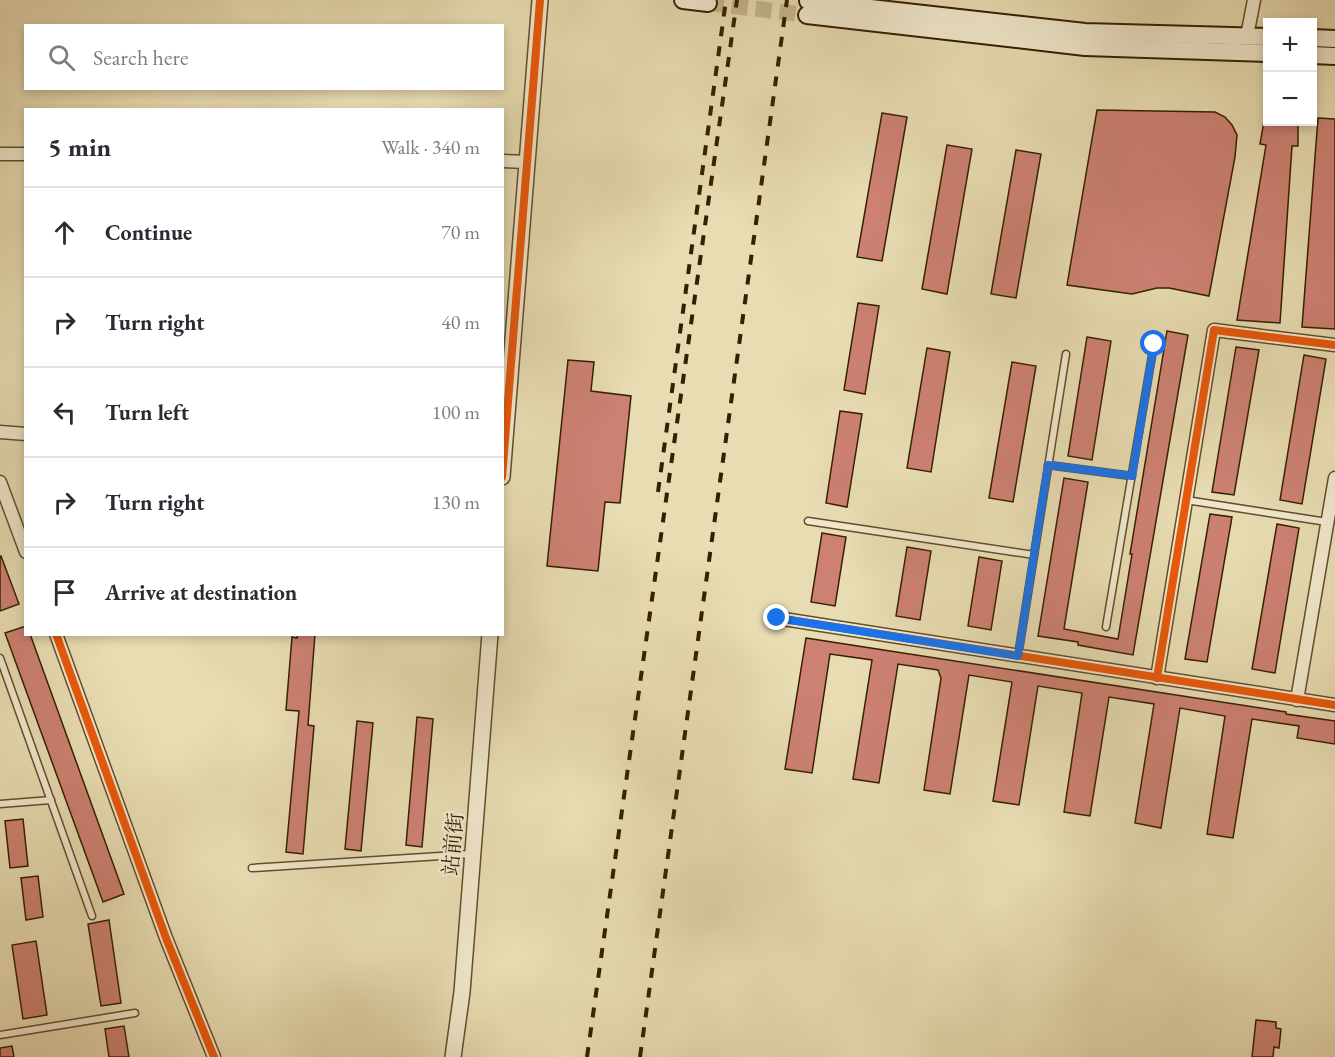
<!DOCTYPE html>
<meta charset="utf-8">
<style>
body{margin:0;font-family:"EB Garamond","Noto Serif SC",serif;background:#f2f2f3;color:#2b2b33}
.controls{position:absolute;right:18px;top:18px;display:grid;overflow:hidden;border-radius:0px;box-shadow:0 3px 9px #0003}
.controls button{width:54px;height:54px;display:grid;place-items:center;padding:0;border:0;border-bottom:2px solid #e1e1e2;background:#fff;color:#2b2b33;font:30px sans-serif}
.stop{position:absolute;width:18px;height:18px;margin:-14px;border:4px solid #1a73e8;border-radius:50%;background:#fff}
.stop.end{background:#1a73e8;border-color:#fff;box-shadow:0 2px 6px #0008}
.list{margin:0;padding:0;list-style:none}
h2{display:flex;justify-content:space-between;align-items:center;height:78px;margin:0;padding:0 24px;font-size:26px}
h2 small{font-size:20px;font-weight:400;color:#7c7c81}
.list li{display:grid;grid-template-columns:39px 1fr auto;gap:18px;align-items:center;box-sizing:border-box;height:90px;padding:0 24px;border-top:2px solid #e1e1e2}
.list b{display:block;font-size:22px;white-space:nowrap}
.list em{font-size:20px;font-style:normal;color:#7c7c81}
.icon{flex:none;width:33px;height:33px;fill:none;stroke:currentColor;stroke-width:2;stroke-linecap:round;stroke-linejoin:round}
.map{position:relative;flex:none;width:1335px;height:1057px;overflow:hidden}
.search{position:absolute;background:#fff;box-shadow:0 3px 9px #0003;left:24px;top:24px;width:480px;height:66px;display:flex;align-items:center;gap:15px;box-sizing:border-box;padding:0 21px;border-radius:0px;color:#7c7c81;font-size:22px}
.panel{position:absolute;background:#fff;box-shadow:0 3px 9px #0003;left:24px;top:108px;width:480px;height:528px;border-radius:0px}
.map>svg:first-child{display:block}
.building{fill:#cd8173;stroke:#361f00;stroke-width:1.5}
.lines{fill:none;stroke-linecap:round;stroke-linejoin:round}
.secondary-tunnel{stroke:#c4b68e;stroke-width:16;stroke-dasharray:16 8;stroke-linecap:butt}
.service-casing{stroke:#624e2c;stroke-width:9}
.minor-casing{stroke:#624e2c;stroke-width:15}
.tertiary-casing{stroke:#624e2c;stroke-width:18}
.secondary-casing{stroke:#361f00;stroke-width:20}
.service{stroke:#f0e8cd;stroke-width:6}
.minor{stroke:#f0e8cd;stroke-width:12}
.tertiary{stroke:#f0e8cd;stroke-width:15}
.secondary{stroke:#f0e8cd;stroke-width:16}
.rail{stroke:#361f00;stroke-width:4;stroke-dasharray:10 10;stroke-linecap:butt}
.cycleway-casing{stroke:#f0e8cd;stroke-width:11}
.cycleway{stroke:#e8590c;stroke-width:8}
.route{stroke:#1a73e8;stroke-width:8}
.labels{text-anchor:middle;stroke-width:5;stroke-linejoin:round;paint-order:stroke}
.street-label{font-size:21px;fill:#361f00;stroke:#f0e8cd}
</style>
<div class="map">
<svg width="1335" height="1057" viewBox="0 0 1335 1057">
<rect width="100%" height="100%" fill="#e8dcb2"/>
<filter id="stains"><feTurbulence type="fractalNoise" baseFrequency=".00333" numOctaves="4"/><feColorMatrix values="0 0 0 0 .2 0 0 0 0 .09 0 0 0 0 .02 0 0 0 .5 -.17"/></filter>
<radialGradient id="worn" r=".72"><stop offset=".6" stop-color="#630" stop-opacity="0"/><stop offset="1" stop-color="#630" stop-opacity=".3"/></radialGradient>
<!-- building -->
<g class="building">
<path d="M1097 110 1215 112 1225 117 1232 125 1237 135 1235 157 1209 296 1169 288H1157L1132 294 1067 285Z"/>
<path d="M882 113 907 117 882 261 857 257Z"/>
<path d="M1318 118 1335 119V329L1302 327Z"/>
<path d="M1264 121 1298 122V146H1292L1280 323 1237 320 1266 145 1260 144Z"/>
<path d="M947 145 972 149 947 294 922 289Z"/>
<path d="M1016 150 1041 154 1016 298 991 294Z"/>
<path d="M858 303 879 306 865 394 844 390Z"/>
<path d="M1167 331 1188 335 1133 655 1078 645V642L1038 636 1064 478 1088 482 1064 629 1118 639 1132 554H1130Z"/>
<path d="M1087 337 1111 341 1092 460 1068 456Z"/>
<path d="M1236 347 1259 350 1234 495 1212 492Z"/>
<path d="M927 348 950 352 931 472 907 468Z"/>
<path d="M1304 355 1326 359 1302 504 1280 500Z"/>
<path d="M568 360 594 362 591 391 631 396 620 503 605 502 598 571 547 566Z"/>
<path d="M1012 362 1036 366 1013 502 989 498Z"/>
<path d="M840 411 862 414 847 507 826 503Z"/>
<path d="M1210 514 1232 517 1207 662 1185 659Z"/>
<path d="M1277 524 1299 528 1275 673 1252 669Z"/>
<path d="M822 533 846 537 835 606 811 602Z"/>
<path d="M907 547 931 551 920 620 896 616Z"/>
<path d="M0 556H1L19 604 0 611Z"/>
<path d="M979 557 1002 561 991 630 968 626Z"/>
<path d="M26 626V634H30L124 894 103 902 5 633Z"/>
<path d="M298 634H315L308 725 314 726 303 854 286 852 299 711 286 710 292 637 297 638Z"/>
<path d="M806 638 1286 712V714L1335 721V744L1297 738 1299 726 1252 719 1233 838 1207 834 1225 716 1180 708 1161 828 1135 823 1154 704 1109 697 1090 816 1064 812 1082 693 1038 686 1019 805 993 801 1012 682 969 675 950 794 924 790 941 678 938 670 898 664 879 783 853 779 872 660 830 654 812 773 785 769Z"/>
<path d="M417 717 433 719 422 847 406 845Z"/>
<path d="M357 721 373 723 361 851 345 849Z"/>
<path d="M23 819 28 866 10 868 5 821Z"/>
<path d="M38 876 43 917 26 920 21 878Z"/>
<path d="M109 920 121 1003 101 1006 88 924Z"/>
<path d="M36 941 47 1015 23 1019 12 945Z"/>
<path d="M1256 1020 1276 1022V1028L1281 1029 1279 1048 1274 1047 1273 1057H1252Z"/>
<path d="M124 1026 129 1057H109L105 1029Z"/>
<path d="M12 1046 14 1057H0V1048Z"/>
</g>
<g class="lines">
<!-- secondary-tunnel -->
<path class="secondary-tunnel" d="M708 3 807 15"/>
<defs>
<g id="service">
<path d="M1048 465 1132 476"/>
<path d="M1186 500 1327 522"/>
<path d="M808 521 1034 555"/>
<path d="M1106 627 1154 344"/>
<path d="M1018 656 1066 354"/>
<path d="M0 658 92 916"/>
<path d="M0 804 51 800"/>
<path d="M252 868 472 854"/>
<path d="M0 1035 135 1013"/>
</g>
<g id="minor">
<path d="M1247 36 1254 0"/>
<path d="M0 154H26"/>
<path d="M502 161 527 162"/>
<path d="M0 432 26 434"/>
<path d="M0 482 26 552"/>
<path d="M777 618 1335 705"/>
<path d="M56 634 166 938 214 1057"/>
<path d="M1157 678 1214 330 1335 345"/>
<path d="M1297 700 1335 478"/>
</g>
<g id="tertiary">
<path d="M502 477 540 0"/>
<path d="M453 1057 462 992 490 634"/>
</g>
<g id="secondary">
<path d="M683 0 708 3"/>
<path d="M808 1 1085 32 1268 37"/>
<path d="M807 15 1085 47 1268 53"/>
<path d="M1312 38 1335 39"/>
<path d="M1312 55 1335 56"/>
</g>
</defs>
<!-- service casing -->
<use href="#service" class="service-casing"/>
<!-- minor casing -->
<use href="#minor" class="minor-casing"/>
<!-- tertiary casing -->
<use href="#tertiary" class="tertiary-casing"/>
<!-- secondary casing -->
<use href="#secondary" class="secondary-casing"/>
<!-- service -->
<use href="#service" class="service"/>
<!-- minor -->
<use href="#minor" class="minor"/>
<!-- tertiary -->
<use href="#tertiary" class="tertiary"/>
<!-- secondary -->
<use href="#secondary" class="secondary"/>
<!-- rail -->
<g class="rail">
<path d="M658 492 726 0"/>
<path d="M587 1057 737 0"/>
<path d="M640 1057 787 0"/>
</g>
<defs>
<g id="cycleway">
<path d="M502 477 540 0"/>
<path d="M777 618 1335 705"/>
<path d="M56 634 166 938 214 1057"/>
<path d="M1157 678 1214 330 1335 345"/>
</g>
</defs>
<!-- cycleway casing -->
<use href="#cycleway" class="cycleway-casing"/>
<!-- cycleway -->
<use href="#cycleway" class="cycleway"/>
</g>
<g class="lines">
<!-- route -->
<path class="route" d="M777 618 1018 656 1048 465 1132 476 1154 344"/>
</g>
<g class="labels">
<!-- street labels -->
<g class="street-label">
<text transform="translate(453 844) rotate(-85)" y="7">站前街</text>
</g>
</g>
<rect width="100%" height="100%" filter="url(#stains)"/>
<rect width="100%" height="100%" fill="url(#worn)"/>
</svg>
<div class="controls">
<button>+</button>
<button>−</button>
</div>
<div class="stop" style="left:1154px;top:344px"></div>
<div class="stop end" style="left:777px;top:618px"></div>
<div class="search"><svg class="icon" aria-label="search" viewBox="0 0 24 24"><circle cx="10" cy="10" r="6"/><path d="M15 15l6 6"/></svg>Search here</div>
<section class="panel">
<h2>5 min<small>Walk · 340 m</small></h2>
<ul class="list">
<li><svg class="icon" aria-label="ahead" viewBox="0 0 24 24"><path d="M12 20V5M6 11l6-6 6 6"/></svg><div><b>Continue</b></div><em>70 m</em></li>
<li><svg class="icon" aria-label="right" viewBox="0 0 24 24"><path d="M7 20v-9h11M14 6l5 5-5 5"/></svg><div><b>Turn right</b></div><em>40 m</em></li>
<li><svg class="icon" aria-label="left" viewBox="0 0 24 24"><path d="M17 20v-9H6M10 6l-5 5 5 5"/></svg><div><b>Turn left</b></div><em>100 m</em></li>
<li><svg class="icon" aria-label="right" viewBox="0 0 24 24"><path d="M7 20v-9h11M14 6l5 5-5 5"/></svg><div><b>Turn right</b></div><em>130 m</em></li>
<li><svg class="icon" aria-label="arrive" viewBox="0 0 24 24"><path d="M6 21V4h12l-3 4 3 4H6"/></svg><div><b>Arrive at destination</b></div></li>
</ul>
</section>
</div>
